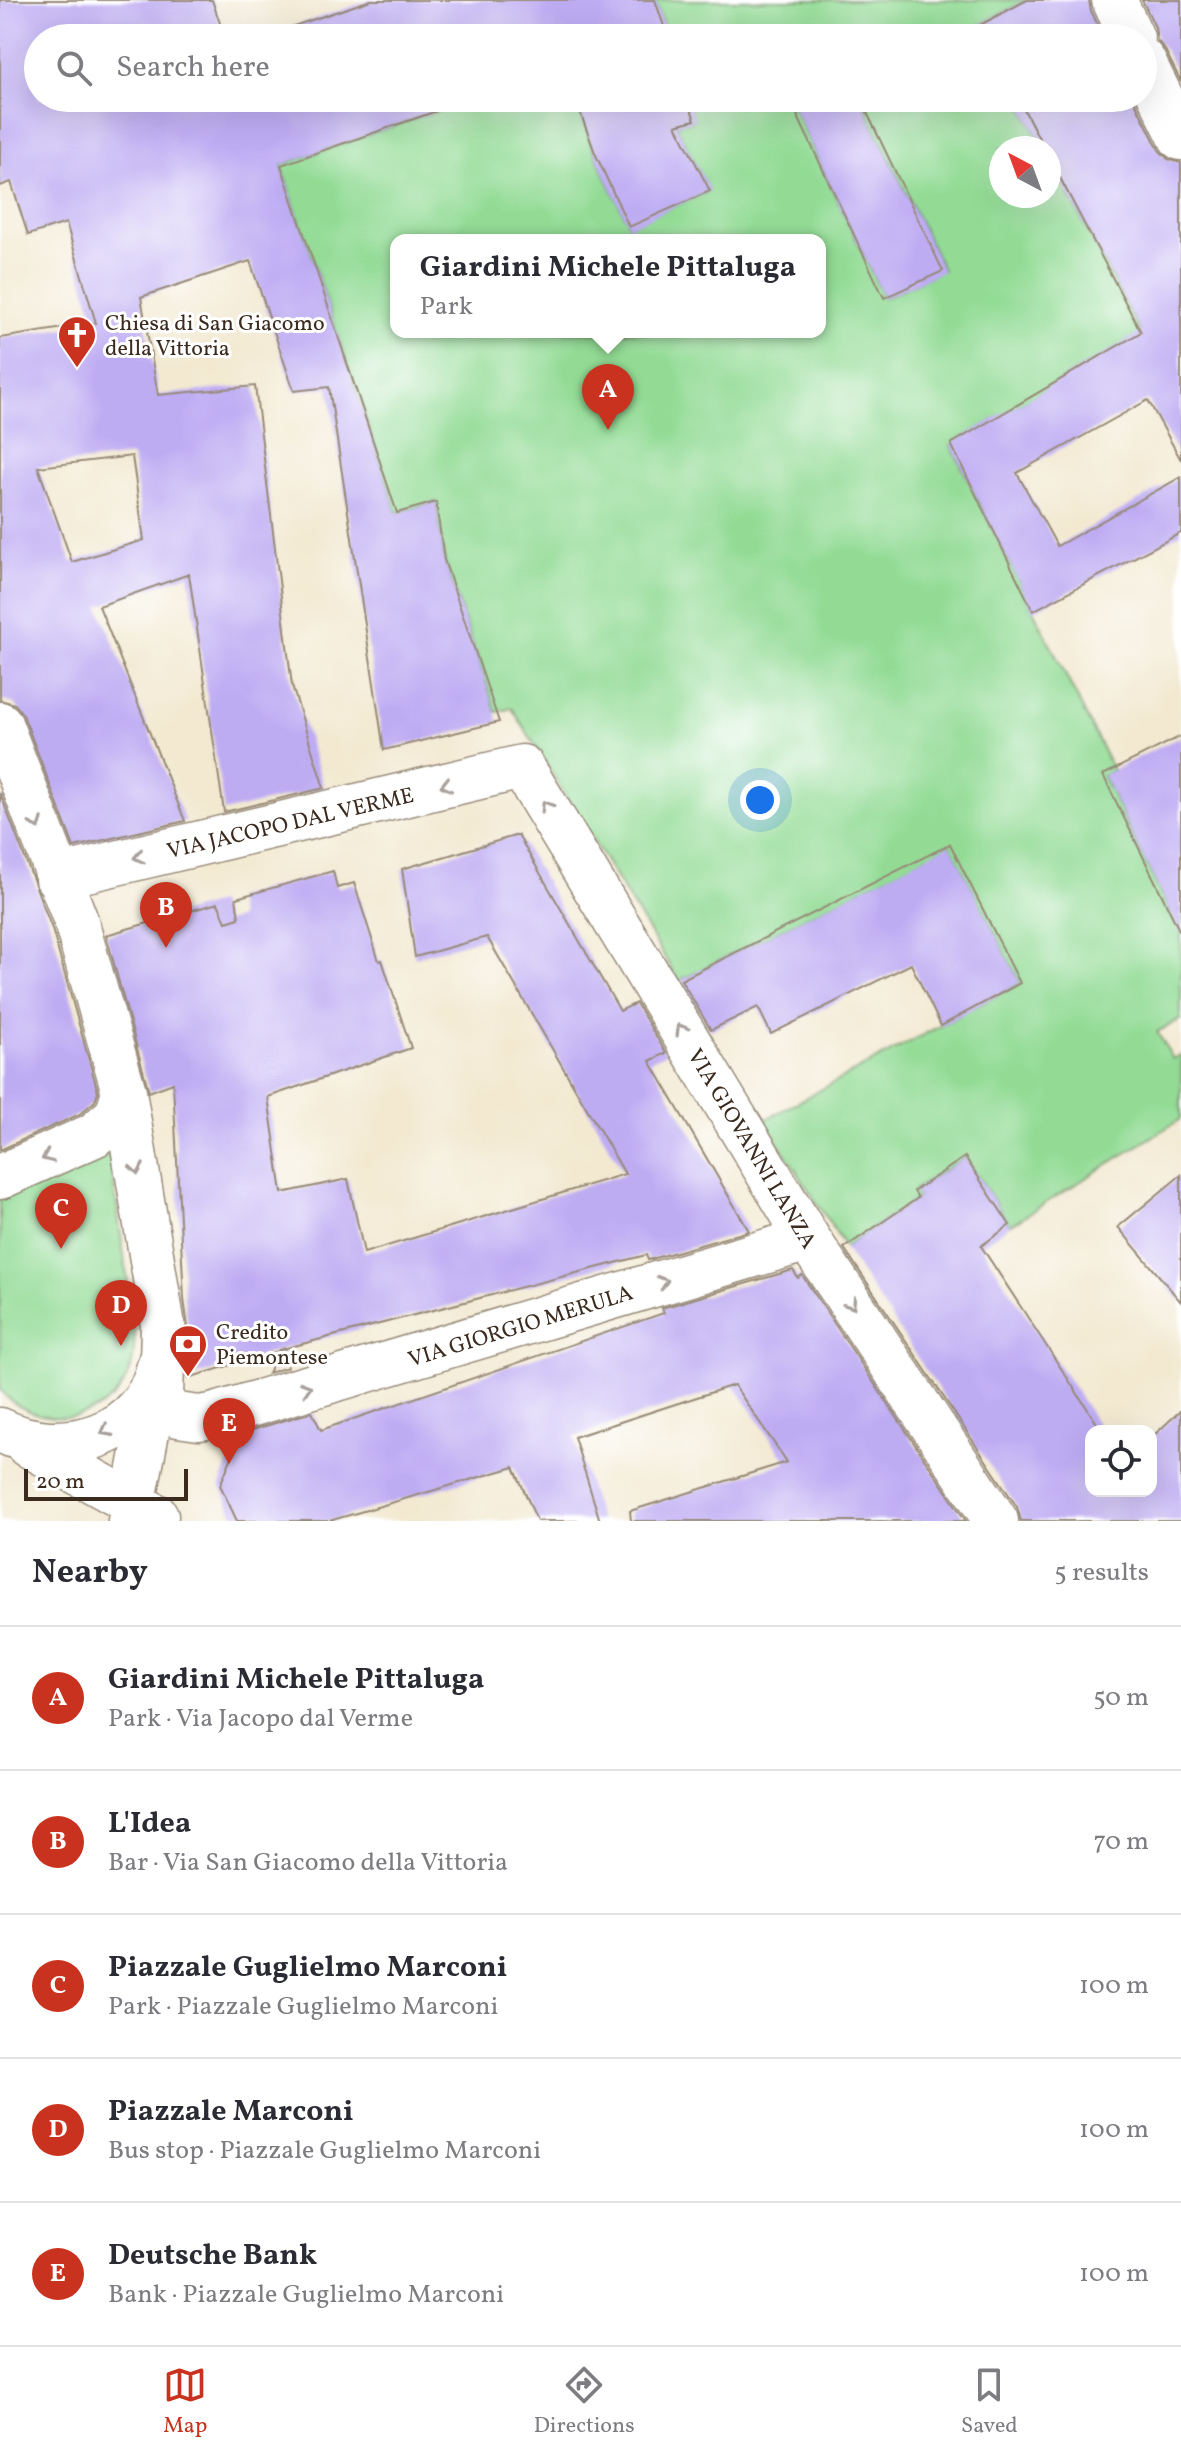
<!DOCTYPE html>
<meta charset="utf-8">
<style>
body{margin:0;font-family:Vollkorn,serif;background:#f2f2f3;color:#2b2b33}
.controls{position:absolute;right:24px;bottom:24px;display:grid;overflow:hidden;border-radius:16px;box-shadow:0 8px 32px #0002}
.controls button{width:72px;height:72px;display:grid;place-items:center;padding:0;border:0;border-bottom:2px solid #e1e1e2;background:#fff;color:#2b2b33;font:40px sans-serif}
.compass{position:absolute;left:989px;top:136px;width:72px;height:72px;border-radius:50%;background:#fff;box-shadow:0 8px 32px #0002;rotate:319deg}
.scale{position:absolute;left:24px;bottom:20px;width:164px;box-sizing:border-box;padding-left:8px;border:4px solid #3b2a1e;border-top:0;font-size:22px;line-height:28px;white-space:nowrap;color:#3b2a1e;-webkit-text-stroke:6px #fff;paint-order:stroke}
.you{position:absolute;left:760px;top:800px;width:28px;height:28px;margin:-20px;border:6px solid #fff;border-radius:50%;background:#1a73e8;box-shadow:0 0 0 12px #1a73e833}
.badge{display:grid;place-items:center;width:52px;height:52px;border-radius:50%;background:#c8321e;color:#fff;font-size:26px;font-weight:700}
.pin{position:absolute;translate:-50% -66px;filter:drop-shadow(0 2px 4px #0008)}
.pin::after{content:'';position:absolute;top:42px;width:28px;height:24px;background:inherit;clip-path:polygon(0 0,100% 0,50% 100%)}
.popup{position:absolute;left:390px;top:234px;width:436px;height:104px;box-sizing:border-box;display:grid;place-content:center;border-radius:16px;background:#fff;filter:drop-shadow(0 2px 6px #0005);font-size:26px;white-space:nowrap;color:#7c7c81}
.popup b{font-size:30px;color:#2b2b33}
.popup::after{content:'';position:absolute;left:50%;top:100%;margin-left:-16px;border:16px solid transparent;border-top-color:#fff}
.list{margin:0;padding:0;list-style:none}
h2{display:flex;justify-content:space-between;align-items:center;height:104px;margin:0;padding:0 32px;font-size:34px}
h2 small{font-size:26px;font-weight:400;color:#7c7c81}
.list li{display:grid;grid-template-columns:52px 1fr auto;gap:24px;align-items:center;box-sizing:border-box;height:144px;padding:0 32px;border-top:2px solid #e1e1e2}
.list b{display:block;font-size:30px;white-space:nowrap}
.list p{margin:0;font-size:26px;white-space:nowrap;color:#7c7c81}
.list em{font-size:26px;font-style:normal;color:#7c7c81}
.icon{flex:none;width:44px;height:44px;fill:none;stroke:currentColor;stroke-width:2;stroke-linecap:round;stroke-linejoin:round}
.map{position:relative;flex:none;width:1181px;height:1521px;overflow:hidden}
.search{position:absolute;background:#fff;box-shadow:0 8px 32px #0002;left:24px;right:24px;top:24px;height:88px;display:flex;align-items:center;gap:20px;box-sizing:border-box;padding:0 28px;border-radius:44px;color:#7c7c81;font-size:30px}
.sheet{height:824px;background:#fff}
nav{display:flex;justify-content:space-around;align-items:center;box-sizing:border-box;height:112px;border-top:2px solid #e1e1e2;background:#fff;font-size:22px;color:#7c7c81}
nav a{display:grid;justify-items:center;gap:4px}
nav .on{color:#c8321e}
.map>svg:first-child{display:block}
.green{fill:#93db95;stroke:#67825a;stroke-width:2;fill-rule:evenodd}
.building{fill:#beacf3;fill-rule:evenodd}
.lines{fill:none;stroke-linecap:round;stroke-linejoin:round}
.street-casing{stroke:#978a78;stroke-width:47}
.street{stroke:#fff;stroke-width:44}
.oneway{stroke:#a79f9a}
.labels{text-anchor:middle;stroke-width:6;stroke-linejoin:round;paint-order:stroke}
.poi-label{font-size:22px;fill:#3b2a1e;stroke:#fff;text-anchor:start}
.street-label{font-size:22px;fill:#3b2a1e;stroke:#fff}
</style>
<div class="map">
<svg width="1181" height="1521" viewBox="0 0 1181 1521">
<rect width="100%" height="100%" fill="#fff"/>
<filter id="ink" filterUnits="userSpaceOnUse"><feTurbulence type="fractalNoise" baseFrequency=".0125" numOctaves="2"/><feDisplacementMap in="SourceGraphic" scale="16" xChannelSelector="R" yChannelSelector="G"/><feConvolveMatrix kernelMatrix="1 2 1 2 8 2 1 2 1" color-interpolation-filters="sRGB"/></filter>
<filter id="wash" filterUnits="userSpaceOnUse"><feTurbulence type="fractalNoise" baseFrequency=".006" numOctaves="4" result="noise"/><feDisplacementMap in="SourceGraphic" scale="32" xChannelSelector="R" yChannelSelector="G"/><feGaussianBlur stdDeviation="1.8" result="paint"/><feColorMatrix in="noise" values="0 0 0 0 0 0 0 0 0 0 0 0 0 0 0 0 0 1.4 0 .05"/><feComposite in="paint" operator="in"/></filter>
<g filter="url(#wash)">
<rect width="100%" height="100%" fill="#f3e9d1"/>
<!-- green -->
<g class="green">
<path d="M655 0H1027L980 25 987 38H668Z"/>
<path d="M474 98H575L595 153 629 226 709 191 676 125 694 120 687 98H789L884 298 943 270 860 98H1018L1044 148H1001V196H1049V157L1141 333 951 445 1113 770 1103 776 1170 912 1181 908V1019L1157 1032 1173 1059 1181 1055V1119L1010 1225 965 1157 914 1190 918 1198 845 1247 764 1120 1020 983 950 845 679 981 512 708 496 712 444 560 436 502 397 513 281 165ZM396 240H820V332H396Z"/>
<path d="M108 1144 135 1333C134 1348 134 1362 128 1376 104 1427 34 1430 0 1390V1192Z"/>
</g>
<g id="blocks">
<!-- building -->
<g class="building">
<path d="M0 0H212L225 38H38V98H474L281 165 397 513 436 502 444 560 499 722 384 750 329 387 294 391 250 261 141 297 158 395 255 386 292 686 324 788 224 812 189 574 99 606 185 821 74 847 23 715 15 704 0 700V338L96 323 66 223 28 235 11 182 0 186ZM132 456 144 540 72 562 38 467Z"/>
<path d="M371 0H655L668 38H258Z"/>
<path d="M1027 0H1089L1091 11 1104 38H987L980 25Z"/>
<path d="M1142 0H1181V82L1165 50 1157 40 1155 27Z"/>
<path d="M575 98H687L695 120 676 125 710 191 629 227 595 153Z"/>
<path d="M789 98H860L943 271 884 298Z"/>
<path d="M1018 98H1133L1159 150 1168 159 1181 163V460L1148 400 1017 473 1057 546 1181 477V533L1033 611 951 444 1141 332 1049 157V148H1044Z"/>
<path d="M1181 736V934L1103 775Z"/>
<path d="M0 793 52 929 98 1092 95 1101 80 1114 0 1150Z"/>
<path d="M518 835 620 1011 636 1003 666 1053 650 1061 749 1231 648 1260 646 1255 279 1350 288 1367 268 1373 278 1351 188 1378V1327L184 1299 173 1083 149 1092 106 935 218 903 226 922 239 918 236 898 333 871 337 888 354 883 379 961 382 960 411 1048 268 1097 282 1193 348 1179 364 1253 625 1174 487 937 415 957 402 869Z"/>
<path d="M950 844 1020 983 941 1026 911 964 771 1034 758 1007 711 1030 681 980Z"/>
<path d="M965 1157 1010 1225 981 1246 1102 1431H1091V1491H1151V1438L1181 1410V1521H1021L1017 1507 844 1248 918 1198 914 1191Z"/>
<path d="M1181 1175V1302L1118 1227Z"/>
<path d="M793 1270 798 1278 802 1275 966 1521H631L630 1511 787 1462 734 1385 574 1437 600 1521H537L514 1467 329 1521H237L220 1485 242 1433 312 1412 321 1430 664 1313 662 1308Z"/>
</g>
</g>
</g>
<g filter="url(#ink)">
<use href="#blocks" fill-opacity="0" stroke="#978a78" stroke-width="2"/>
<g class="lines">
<defs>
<g id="street">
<path d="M1114 0 1132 38"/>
<path d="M1143 61 1181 138"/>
<path d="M0 724 76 921 124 1092 163 1326 161 1398 169 1410 178 1415 199 1418 212 1416 808 1239"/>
<path d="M57 877 522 767 808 1239 996 1521"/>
<path d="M0 1177 94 1135 117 1115 124 1092"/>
<path d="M0 1430C62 1461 146 1436 160 1362"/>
<path d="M27 1444 156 1516"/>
<path d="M130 1521 156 1385"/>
</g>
</defs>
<!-- street casing -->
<use href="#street" class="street-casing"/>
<!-- street -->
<use href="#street" class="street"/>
</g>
<!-- one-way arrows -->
<defs><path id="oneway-chevron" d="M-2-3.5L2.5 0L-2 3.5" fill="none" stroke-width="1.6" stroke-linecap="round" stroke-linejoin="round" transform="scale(2)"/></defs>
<g class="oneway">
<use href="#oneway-chevron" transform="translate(446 785) rotate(167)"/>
<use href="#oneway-chevron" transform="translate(546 806) rotate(-121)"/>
<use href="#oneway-chevron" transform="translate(37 824) rotate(70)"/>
<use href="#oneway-chevron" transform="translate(139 857) rotate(167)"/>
<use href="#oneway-chevron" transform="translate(681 1029) rotate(-121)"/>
<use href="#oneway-chevron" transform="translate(47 1157) rotate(156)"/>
<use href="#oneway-chevron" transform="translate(137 1169) rotate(80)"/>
<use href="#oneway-chevron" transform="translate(663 1282) rotate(-17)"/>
<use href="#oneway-chevron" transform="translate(851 1304) rotate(56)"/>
<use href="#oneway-chevron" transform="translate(306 1388) rotate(-17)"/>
<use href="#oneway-chevron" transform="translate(106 1431) rotate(152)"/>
</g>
</g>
<!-- icons -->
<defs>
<symbol id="church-pin" viewBox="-11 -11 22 30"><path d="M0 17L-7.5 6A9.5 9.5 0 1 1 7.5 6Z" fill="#c8321e" stroke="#fff"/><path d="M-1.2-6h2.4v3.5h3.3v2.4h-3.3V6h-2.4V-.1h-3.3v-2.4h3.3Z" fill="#fff"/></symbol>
<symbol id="bank-pin" viewBox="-11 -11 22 30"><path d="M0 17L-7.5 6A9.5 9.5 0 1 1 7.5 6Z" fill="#c8321e" stroke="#fff"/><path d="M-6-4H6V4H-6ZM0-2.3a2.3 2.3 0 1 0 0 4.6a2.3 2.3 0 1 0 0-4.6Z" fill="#fff"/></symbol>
</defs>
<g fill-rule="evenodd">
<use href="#church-pin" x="55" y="313" width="44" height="60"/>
<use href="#bank-pin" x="166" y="1322" width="44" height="60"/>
</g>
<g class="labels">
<!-- poi labels -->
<g class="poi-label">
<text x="105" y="330">Chiesa di San Giacomo<tspan x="105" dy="25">della Vittoria</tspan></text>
<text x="216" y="1339">Credito<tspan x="216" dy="25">Piemontese</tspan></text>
</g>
<!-- street labels -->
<g class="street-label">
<text transform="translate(290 822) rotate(-13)" y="8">VIA JACOPO DAL VERME</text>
<text transform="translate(753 1148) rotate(59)" y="8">VIA GIOVANNI LANZA</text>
<text transform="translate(520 1325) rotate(-17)" y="8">VIA GIORGIO MERULA</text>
</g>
</g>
</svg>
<div class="controls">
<button><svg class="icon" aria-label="locate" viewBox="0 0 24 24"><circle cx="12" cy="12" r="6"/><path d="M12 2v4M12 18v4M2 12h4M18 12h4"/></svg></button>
</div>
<svg class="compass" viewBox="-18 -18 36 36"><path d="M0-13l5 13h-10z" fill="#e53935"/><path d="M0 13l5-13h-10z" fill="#7c7c81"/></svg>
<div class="scale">20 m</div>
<div class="you"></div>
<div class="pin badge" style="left:608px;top:430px">A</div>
<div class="popup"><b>Giardini Michele Pittaluga</b>Park</div>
<div class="pin badge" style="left:166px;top:948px">B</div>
<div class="pin badge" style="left:61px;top:1249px">C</div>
<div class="pin badge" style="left:121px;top:1346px">D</div>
<div class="pin badge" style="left:229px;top:1464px">E</div>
<div class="search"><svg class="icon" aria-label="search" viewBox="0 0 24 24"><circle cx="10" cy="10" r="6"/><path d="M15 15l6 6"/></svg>Search here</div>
</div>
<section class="sheet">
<h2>Nearby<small>5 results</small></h2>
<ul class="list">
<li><span class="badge">A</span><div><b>Giardini Michele Pittaluga</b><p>Park · Via Jacopo dal Verme</p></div><em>50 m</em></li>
<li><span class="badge">B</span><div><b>L'Idea</b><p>Bar · Via San Giacomo della Vittoria</p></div><em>70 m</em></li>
<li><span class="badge">C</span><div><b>Piazzale Guglielmo Marconi</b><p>Park · Piazzale Guglielmo Marconi</p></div><em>100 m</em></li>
<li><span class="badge">D</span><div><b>Piazzale Marconi</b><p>Bus stop · Piazzale Guglielmo Marconi</p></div><em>100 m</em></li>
<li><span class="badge">E</span><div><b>Deutsche Bank</b><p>Bank · Piazzale Guglielmo Marconi</p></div><em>100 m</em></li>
</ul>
</section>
<nav>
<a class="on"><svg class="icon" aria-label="map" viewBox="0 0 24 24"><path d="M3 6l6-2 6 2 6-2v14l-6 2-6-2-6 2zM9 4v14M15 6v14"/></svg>Map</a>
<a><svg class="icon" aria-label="directions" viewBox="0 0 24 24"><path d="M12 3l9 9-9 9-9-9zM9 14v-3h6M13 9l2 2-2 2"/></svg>Directions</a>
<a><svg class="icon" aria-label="saved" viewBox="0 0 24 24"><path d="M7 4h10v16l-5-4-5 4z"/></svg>Saved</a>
</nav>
